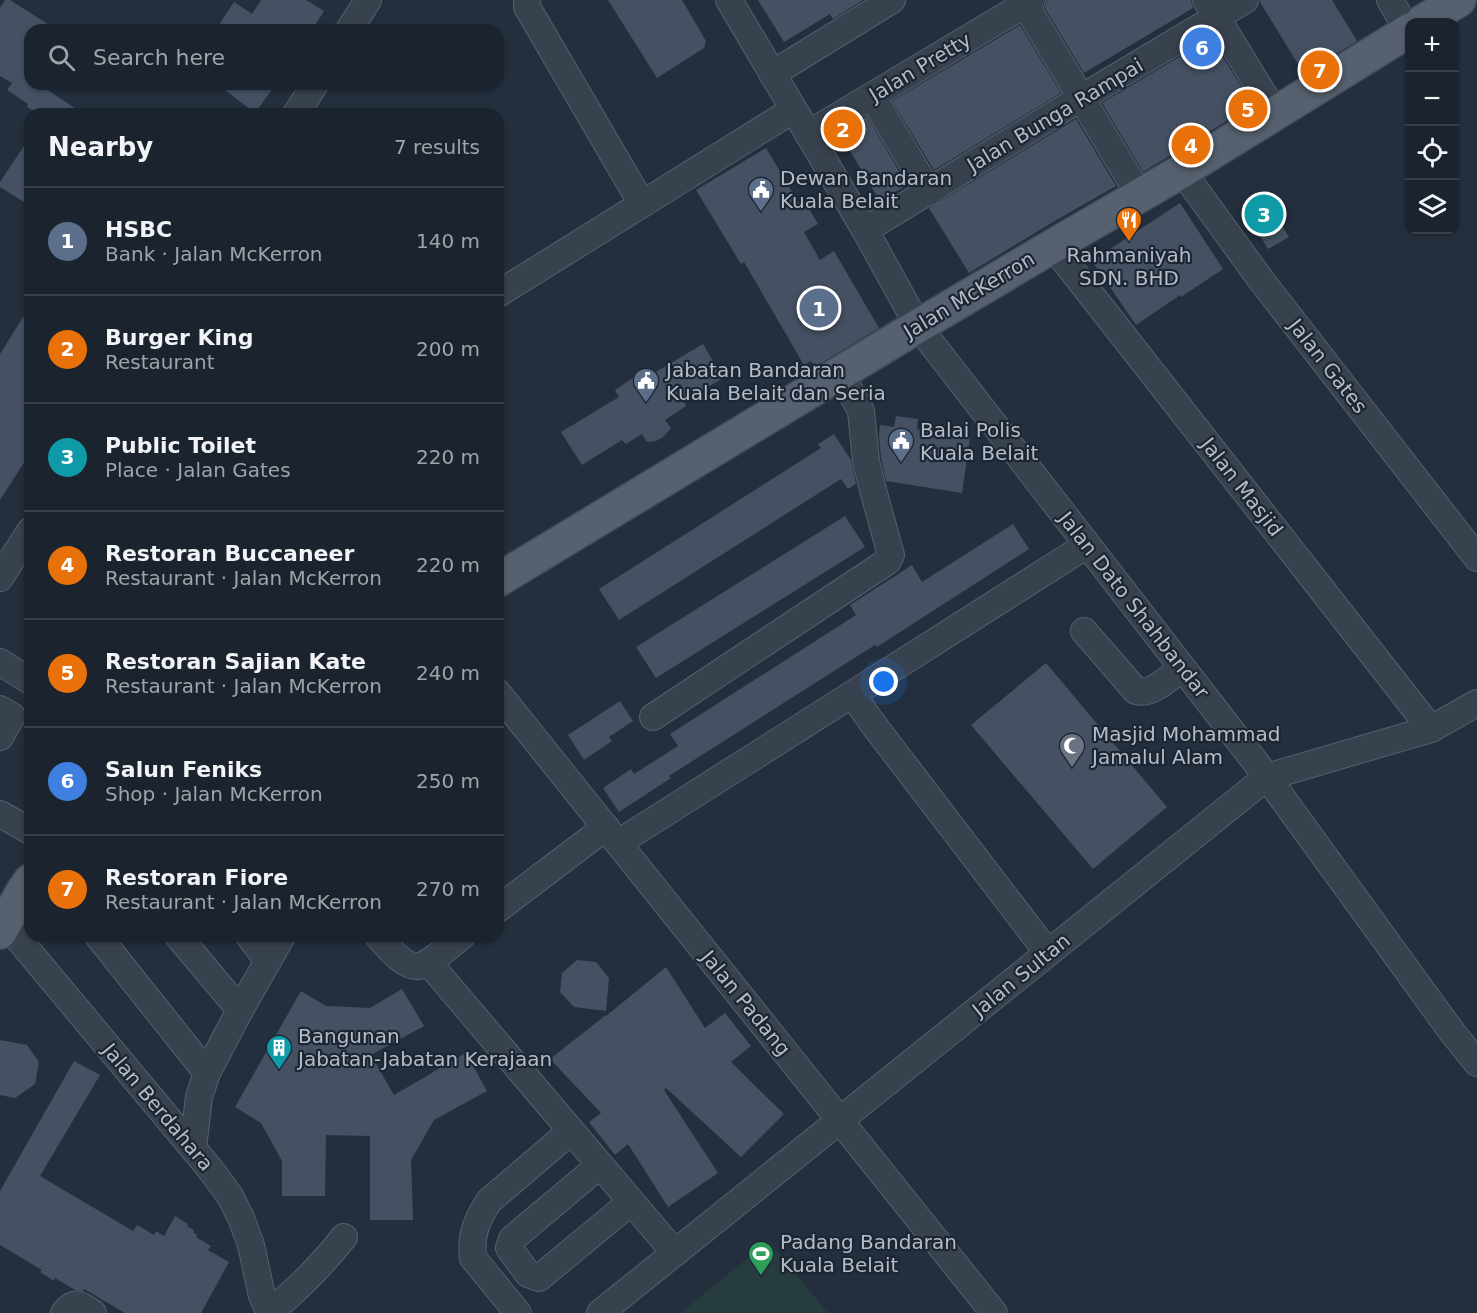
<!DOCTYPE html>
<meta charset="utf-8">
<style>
body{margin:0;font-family:"DejaVu Sans",sans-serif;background:#282f3a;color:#f1f3f6}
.controls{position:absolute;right:18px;top:18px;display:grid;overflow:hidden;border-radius:12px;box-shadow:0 2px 4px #0004}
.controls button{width:54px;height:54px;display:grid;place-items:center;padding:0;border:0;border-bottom:2px solid #39404a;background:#1b232e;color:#f1f3f6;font:30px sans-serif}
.you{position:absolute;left:884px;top:682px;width:21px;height:21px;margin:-15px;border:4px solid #fff;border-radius:50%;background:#1a73e8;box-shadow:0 0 0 9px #1a73e833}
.badge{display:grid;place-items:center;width:39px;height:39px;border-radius:50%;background:#8ab4f8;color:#fff;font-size:20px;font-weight:700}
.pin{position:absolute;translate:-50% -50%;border:3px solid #fff;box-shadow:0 2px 6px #0006}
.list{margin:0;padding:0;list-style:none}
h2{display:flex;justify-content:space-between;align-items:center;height:78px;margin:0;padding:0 24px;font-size:26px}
h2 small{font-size:20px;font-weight:400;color:#a0a4aa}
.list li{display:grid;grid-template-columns:39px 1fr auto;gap:18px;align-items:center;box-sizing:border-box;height:108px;padding:0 24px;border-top:2px solid #39404a}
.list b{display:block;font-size:22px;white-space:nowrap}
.list p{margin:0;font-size:20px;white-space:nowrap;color:#a0a4aa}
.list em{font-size:20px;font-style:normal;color:#a0a4aa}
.icon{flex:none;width:33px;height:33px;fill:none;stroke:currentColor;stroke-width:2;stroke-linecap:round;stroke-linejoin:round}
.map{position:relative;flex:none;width:1477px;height:1313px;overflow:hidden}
.search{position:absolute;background:#1b232e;box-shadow:0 2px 4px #0004;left:24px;top:24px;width:480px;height:66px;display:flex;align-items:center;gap:15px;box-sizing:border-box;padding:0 21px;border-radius:18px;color:#a0a4aa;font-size:22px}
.panel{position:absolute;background:#1b232e;box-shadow:0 2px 4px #0004;left:24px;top:108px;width:480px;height:834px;border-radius:18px}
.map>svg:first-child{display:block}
.green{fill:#263c3f}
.building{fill:#455162}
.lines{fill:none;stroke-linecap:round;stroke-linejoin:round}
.minor-casing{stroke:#565f6c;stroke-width:28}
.major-casing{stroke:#414a57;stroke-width:36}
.minor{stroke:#38414e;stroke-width:26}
.major{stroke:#56606e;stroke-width:33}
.labels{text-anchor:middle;stroke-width:4.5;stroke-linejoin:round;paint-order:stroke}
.street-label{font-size:20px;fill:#b4bcc9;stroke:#1d2633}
.poi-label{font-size:20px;fill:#b4bcc9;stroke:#1d2633;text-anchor:start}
</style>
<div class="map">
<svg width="1477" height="1313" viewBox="0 0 1477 1313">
<rect width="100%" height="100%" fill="#242f3e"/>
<!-- green -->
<path class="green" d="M769 1241 828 1313H680Z"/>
<!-- building -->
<g class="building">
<path d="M5 0H10L57 30H30V84H43L51 88 49 91 84 114H39L27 107 28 104 7 90 12 83 0 76V8Z"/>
<path d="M261 0H306L324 11 312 30H231L220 23 234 2 252 14Z"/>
<path d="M608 0H682L706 41 704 48 657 78Z"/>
<path d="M758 0H863L833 19 830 14 784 42Z"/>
<path d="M1047 0H1191L1193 8 1084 73 1045 8Z"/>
<path d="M1260 0H1332L1357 41 1304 74 1260 2Z"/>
<path d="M1020 25 1061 93 934 170 892 101Z"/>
<path d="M1211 38 1253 105 1143 172 1102 103Z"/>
<path d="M217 84H276L255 113Z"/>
<path d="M867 116 907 185 880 201 839 133Z"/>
<path d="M1076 119 1116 186 1053 222 969 273 929 208Z"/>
<path d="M30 137V206L0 187V182Z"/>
<path d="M766 148 798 202 803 199 818 224 804 232 820 260 834 251 879 328 815 367 811 361 804 365 744 262 741 264 696 190Z"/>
<path d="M1262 193 1270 206 1274 204 1285 221 1281 224 1289 237 1268 249 1242 205Z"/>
<path d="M1180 203 1223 269 1181 297 1180 295 1136 325 1092 261Z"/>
<path d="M30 306V453L0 500V354Z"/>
<path d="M703 344 723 378 684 401 686 406 665 420 671 428 663 437 656 441 647 442 642 434 626 444 622 440 582 465 561 432 619 397 615 390 640 373 644 379Z"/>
<path d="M896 416 918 419 917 429 970 437 962 493 886 481 881 458 879 436 880 425 894 427Z"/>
<path d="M834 434 851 460 856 484 848 489 841 479 619 620 599 589 821 448 818 444Z"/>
<path d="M845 516 865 547 656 678 636 647Z"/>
<path d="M1013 524 1029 549 877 647 875 645 669 776 671 778 619 812 603 788 631 769 634 774 678 746 670 734 856 615 850 605 912 565 922 582Z"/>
<path d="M1046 663 1167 807 1093 869 971 725Z"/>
<path d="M620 701 633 721 609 737 612 741 584 760 568 735Z"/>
<path d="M577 960 596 962 609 978 606 1011 574 1007 560 992 562 973Z"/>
<path d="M666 967 705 1028 725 1013 751 1046 731 1062 784 1114 741 1157 666 1088 664 1090 718 1173 668 1207 628 1144 615 1155 589 1122 601 1113 550 1059 606 1015V1016Z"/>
<path d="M402 989 424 1026 371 1055 394 1095 466 1053 487 1091 434 1120 411 1160 413 1220H370V1136L326 1135 325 1196H282V1161L261 1123 235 1107 301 991 326 1006 370 1008Z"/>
<path d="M0 1040 27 1045 39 1062 35 1084 15 1098 0 1095Z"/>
<path d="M74 1061 100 1075 40 1176 133 1231 137 1225 154 1235 156 1231 164 1236 175 1216 188 1224 187 1226 194 1230 193 1232 197 1235 196 1237 211 1246 208 1250 229 1262 201 1313H125L84 1289 83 1291 75 1290 55 1278 54 1281 40 1272 42 1270 0 1245V1191Z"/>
</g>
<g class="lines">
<defs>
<g id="minor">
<path d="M527 0V7L642 204"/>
<path d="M729 0 865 230 918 326 1267 777 1452 1032 1477 1063"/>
<path d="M1206 0 1275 113"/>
<path d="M1390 0 1408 31"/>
<path d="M1025 4 1140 196"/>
<path d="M349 30 368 0"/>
<path d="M772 74 892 0"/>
<path d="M872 96 929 192"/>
<path d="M296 114 315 84"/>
<path d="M808 134 1032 0"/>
<path d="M1182 171 1261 280 1477 558"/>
<path d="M865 230 1081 98 1245 0"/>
<path d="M1053 246 1431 729"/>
<path d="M498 294 793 110"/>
<path d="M0 578 30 531"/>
<path d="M1084 631 1136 691C1151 696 1170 677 1182 668"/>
<path d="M0 662 30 681"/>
<path d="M498 693 994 1313"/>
<path d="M852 694 873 724 1048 953"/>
<path d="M0 709 12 716 0 737"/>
<path d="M653 717 888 561 891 555 873 490 866 461 861 411 840 373"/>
<path d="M0 814 30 831"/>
<path d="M618 843 1087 545"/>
<path d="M498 909 606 827"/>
<path d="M5 923 211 1170 230 1196 241 1218 251 1245 262 1296 270 1313"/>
<path d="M98 936 207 1073"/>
<path d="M178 936 240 1010"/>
<path d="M249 936 268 961"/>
<path d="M378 936C387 946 404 968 419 966 428 965 454 942 462 936"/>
<path d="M428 962 675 1253"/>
<path d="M193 1148 199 1097 207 1073 240 1010 282 936"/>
<path d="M600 1165 512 1239 509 1248 528 1274 539 1278 631 1202"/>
<path d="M270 1312C298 1289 322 1265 344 1237"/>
<path d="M64 1313C75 1299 80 1305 93 1313"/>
<path d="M518 1313 473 1258C470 1236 477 1219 489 1201L571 1131"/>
<path d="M600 1313 1267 777 1431 729 1477 703"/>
</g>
<g id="major">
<path d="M1422 22 1459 0"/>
<path d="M498 580 918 326 1053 246 1182 171 1410 30"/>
<path d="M0 932 23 891 30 881"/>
</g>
</defs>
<!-- minor casing -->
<use href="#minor" class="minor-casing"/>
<!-- major casing -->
<use href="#major" class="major-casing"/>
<!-- minor -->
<use href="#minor" class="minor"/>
<!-- major -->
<use href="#major" class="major"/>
</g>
<!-- icons -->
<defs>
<symbol id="civic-pin" viewBox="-11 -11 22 30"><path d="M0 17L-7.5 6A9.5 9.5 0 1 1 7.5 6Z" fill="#5c6f8a" stroke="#1d2633"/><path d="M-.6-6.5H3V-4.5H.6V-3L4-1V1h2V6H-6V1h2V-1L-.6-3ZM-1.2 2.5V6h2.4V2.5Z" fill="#fff"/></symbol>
<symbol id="restaurant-pin" viewBox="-11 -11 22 30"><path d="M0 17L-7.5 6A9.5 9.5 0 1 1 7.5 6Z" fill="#e8710a" stroke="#1d2633"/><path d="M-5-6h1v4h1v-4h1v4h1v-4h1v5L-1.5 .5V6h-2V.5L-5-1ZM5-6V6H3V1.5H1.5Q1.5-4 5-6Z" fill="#fff"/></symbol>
<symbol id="mosque-pin" viewBox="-11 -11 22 30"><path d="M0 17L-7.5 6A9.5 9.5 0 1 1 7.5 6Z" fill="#6b7280" stroke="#1d2633"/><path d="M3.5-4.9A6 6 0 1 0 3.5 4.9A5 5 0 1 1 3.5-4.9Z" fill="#fff"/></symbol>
<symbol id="building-pin" viewBox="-11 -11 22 30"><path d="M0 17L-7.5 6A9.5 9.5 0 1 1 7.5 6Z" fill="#0f9aa8" stroke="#1d2633"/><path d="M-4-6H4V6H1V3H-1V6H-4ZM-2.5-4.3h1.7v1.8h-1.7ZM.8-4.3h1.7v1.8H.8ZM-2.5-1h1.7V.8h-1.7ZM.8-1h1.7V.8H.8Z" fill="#fff"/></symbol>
<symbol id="stadium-pin" viewBox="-11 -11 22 30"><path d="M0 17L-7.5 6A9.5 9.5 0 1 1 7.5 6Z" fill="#2e9e5b" stroke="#1d2633"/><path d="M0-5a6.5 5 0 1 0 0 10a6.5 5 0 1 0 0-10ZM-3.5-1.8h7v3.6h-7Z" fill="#fff"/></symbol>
</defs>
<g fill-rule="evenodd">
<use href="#civic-pin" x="746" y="175" width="30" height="40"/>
<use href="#restaurant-pin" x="1114" y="205" width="30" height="40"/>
<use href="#civic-pin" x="631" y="366" width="30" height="40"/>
<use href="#civic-pin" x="886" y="426" width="30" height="40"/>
<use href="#mosque-pin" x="1057" y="731" width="30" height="40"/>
<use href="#building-pin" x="264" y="1033" width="30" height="40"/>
<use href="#stadium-pin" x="746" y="1239" width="30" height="40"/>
</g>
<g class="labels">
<!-- street labels -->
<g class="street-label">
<text transform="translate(920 67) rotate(-31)" y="7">Jalan Pretty</text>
<text transform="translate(1055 115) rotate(-31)" y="7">Jalan Bunga Rampai</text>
<text transform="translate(969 295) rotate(-31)" y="7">Jalan McKerron</text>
<text transform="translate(1328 366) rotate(52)" y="7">Jalan Gates</text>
<text transform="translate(1242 487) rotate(52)" y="7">Jalan Masjid</text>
<text transform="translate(1134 605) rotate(52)" y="7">Jalan Dato Shahbandar</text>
<text transform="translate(1021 975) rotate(-39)" y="7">Jalan Sultan</text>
<text transform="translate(746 1003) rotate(51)" y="7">Jalan Padang</text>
<text transform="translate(158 1107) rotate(50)" y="7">Jalan Berdahara</text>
</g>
<!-- poi labels -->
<g class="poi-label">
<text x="780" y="185">Dewan Bandaran<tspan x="780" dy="23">Kuala Belait</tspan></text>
<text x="1129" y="262" text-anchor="middle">Rahmaniyah<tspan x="1129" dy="23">SDN. BHD</tspan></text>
<text x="666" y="377">Jabatan Bandaran<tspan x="666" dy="23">Kuala Belait dan Seria</tspan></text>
<text x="920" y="437">Balai Polis<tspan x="920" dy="23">Kuala Belait</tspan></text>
<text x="1092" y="741">Masjid Mohammad<tspan x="1092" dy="23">Jamalul Alam</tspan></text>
<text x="298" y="1043">Bangunan<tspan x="298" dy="23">Jabatan-Jabatan Kerajaan</tspan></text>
<text x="780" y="1249">Padang Bandaran<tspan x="780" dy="23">Kuala Belait</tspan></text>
</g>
</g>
</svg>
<div class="controls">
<button>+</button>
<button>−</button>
<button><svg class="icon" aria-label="locate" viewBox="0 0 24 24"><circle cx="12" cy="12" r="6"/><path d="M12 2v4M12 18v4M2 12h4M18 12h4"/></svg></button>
<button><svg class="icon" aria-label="layers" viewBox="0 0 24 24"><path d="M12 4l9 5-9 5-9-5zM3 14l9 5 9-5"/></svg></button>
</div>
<div class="you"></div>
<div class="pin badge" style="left:819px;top:308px;background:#5c6f8a">1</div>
<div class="pin badge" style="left:843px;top:129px;background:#e8710a">2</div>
<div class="pin badge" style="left:1264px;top:214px;background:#0f9aa8">3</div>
<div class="pin badge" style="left:1191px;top:145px;background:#e8710a">4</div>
<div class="pin badge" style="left:1248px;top:109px;background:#e8710a">5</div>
<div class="pin badge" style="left:1202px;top:47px;background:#3f7fe0">6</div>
<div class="pin badge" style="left:1320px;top:70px;background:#e8710a">7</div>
<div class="search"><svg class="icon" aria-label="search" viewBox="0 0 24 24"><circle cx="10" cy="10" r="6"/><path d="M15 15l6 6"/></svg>Search here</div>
<section class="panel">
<h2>Nearby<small>7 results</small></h2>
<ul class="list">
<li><span class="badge" style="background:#5c6f8a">1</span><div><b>HSBC</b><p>Bank · Jalan McKerron</p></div><em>140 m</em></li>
<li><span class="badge" style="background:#e8710a">2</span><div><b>Burger King</b><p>Restaurant</p></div><em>200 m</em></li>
<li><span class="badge" style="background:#0f9aa8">3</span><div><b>Public Toilet</b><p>Place · Jalan Gates</p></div><em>220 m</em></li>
<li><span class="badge" style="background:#e8710a">4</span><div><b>Restoran Buccaneer</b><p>Restaurant · Jalan McKerron</p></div><em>220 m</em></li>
<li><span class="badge" style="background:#e8710a">5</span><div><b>Restoran Sajian Kate</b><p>Restaurant · Jalan McKerron</p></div><em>240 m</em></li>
<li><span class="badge" style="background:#3f7fe0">6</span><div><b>Salun Feniks</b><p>Shop · Jalan McKerron</p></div><em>250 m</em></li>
<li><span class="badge" style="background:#e8710a">7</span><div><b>Restoran Fiore</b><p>Restaurant · Jalan McKerron</p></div><em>270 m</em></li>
</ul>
</section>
</div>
